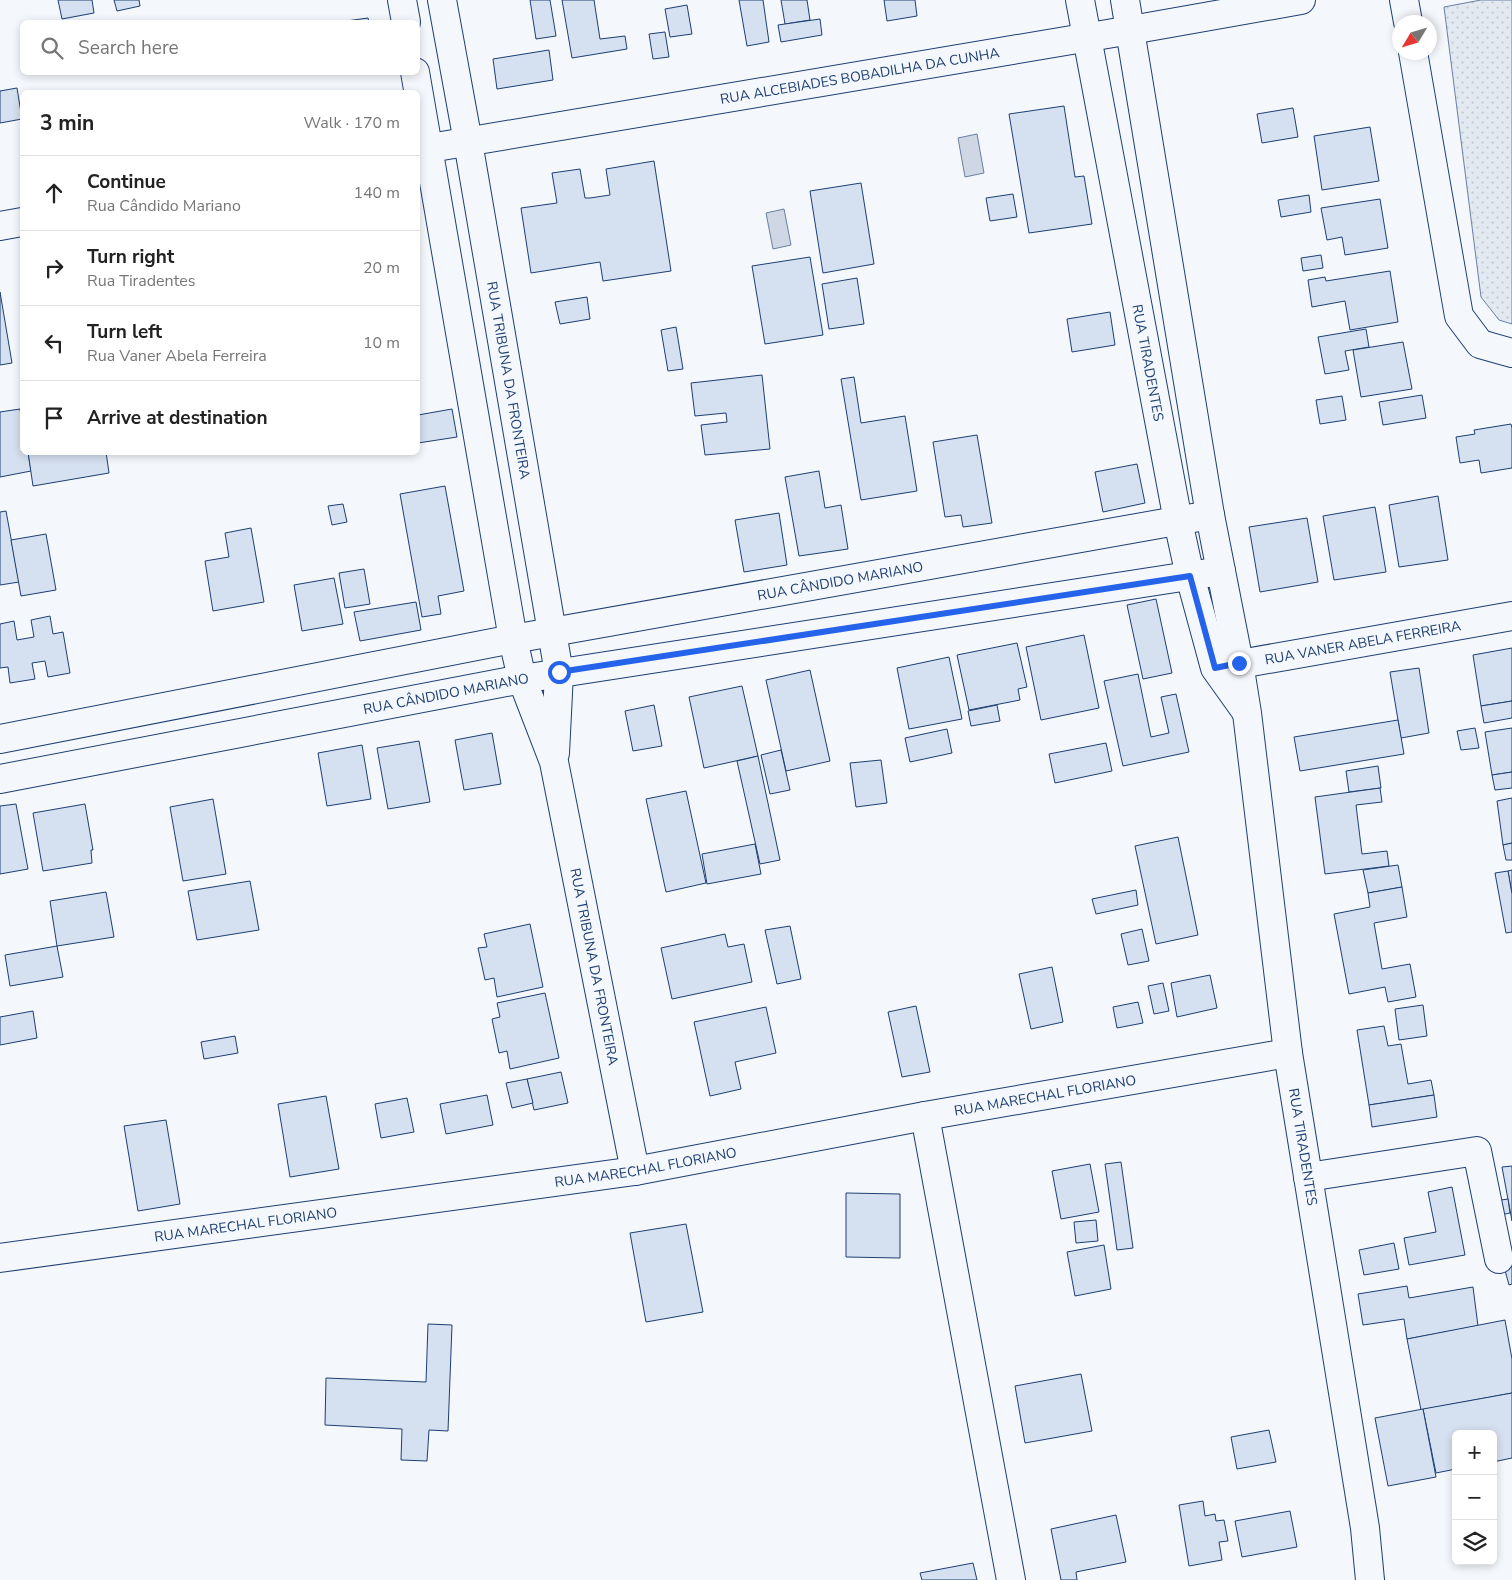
<!DOCTYPE html>
<meta charset="utf-8">
<style>
body{margin:0;font-family:"Nunito Sans",sans-serif;background:#f2f2f2;color:#222}
.controls{position:absolute;right:15px;bottom:15px;display:grid;overflow:hidden;border-radius:8px;box-shadow:0 2px 8px #0003}
.controls button{width:45px;height:45px;display:grid;place-items:center;padding:0;border:0;border-bottom:1px solid #e0e0e0;background:#fff;color:#222;font:25px sans-serif}
.compass{position:absolute;left:1392px;top:15px;width:45px;height:45px;border-radius:50%;background:#fff;box-shadow:0 2px 8px #0003;rotate:232deg}
.stop{position:absolute;width:15px;height:15px;margin:-11px;border:4px solid #2563eb;border-radius:50%;background:#fff}
.stop.end{background:#2563eb;border-color:#fff;box-shadow:0 1px 5px #0008}
.list{margin:0;padding:0;list-style:none}
h2{display:flex;justify-content:space-between;align-items:center;height:65px;margin:0;padding:0 20px;font-size:21px}
h2 small{font-size:16px;font-weight:400;color:#767676}
.list li{display:grid;grid-template-columns:32px 1fr auto;gap:15px;align-items:center;box-sizing:border-box;height:75px;padding:0 20px;border-top:1px solid #e0e0e0}
.list b{display:block;font-size:19px;white-space:nowrap}
.list p{margin:0;font-size:16px;white-space:nowrap;color:#767676}
.list em{font-size:16px;font-style:normal;color:#767676}
.icon{flex:none;width:28px;height:28px;fill:none;stroke:currentColor;stroke-width:2;stroke-linecap:round;stroke-linejoin:round}
.map{position:relative;flex:none;width:1512px;height:1580px;overflow:hidden}
.search{position:absolute;background:#fff;box-shadow:0 2px 8px #0003;left:20px;top:20px;width:400px;height:55px;display:flex;align-items:center;gap:12px;box-sizing:border-box;padding:0 18px;border-radius:8px;color:#767676;font-size:19px}
.panel{position:absolute;background:#fff;box-shadow:0 2px 8px #0003;left:20px;top:90px;width:400px;height:365px;border-radius:8px}
.map>svg:first-child{display:block}
.park{fill:url(#park-dots);stroke:#687fa3}
.water{fill:#cfd7e4;stroke:#687fa3}
.building{fill:#d5e0f0;stroke:#1d3f73}
.lines{fill:none;stroke-linecap:round;stroke-linejoin:round}
.minor-casing{stroke:#1d3f73;stroke-width:30}
.minor{stroke:#f4f7fb;stroke-width:28}
.route{stroke:#2563eb;stroke-width:6}
.labels{text-anchor:middle;stroke-width:4;stroke-linejoin:round;paint-order:stroke}
.street-label{font-size:14px;fill:#1d3f73;stroke:#f4f7fb}
</style>
<div class="map">
<svg width="1512" height="1580" viewBox="0 0 1512 1580">
<defs>
<pattern id="park-dots" width="8" height="8" patternUnits="userSpaceOnUse" patternTransform="scale(1.25)"><rect width="8" height="8" fill="#e3e9f0"/><path d="M2 2h.1M6 6h.1" fill="none" stroke="#c2c9d1" stroke-width="1.8" stroke-linecap="round"/></pattern>
</defs>
<rect width="100%" height="100%" fill="#f4f7fb"/>
<!-- park -->
<path class="park" d="M1481 0H1512V324L1499 320 1481 297 1444 7Z"/>
<!-- water -->
<g class="water">
<path d="M977 134 984 173 965 177 958 138Z"/>
<path d="M784 209 791 245 773 249 766 213Z"/>
</g>
<!-- building -->
<g class="building">
<path d="M58 0H92L94 13 62 19Z"/>
<path d="M114 0H139L140 6 117 11Z"/>
<path d="M530 0H550L556 36 536 39Z"/>
<path d="M562 0H594L600 39 625 36 627 49 572 58Z"/>
<path d="M739 0H763L769 42 747 46Z"/>
<path d="M781 0H807L810 20 785 24Z"/>
<path d="M884 0H915L917 16 887 21Z"/>
<path d="M687 5 692 34 670 37 665 9Z"/>
<path d="M368 18 369 22H339Z"/>
<path d="M820 19 822 35 781 42 778 25Z"/>
<path d="M665 32 669 57 653 59 649 34Z"/>
<path d="M549 50 553 80 497 89 493 59Z"/>
<path d="M17 88 22 119 0 123V91Z"/>
<path d="M1064 106 1075 177 1084 176 1092 224 1029 233 1009 114Z"/>
<path d="M1293 108 1298 137 1262 143 1257 114Z"/>
<path d="M1370 127 1379 181 1322 190 1314 136Z"/>
<path d="M654 161 671 271 603 281 600 262 531 273 521 208 557 203 552 173 580 169 585 198H590L610 195 606 169Z"/>
<path d="M861 183 874 264 823 273 810 191Z"/>
<path d="M1013 194 1017 217 990 221 986 198Z"/>
<path d="M1309 195 1311 212 1281 217 1278 200Z"/>
<path d="M1380 199 1388 248 1345 255 1342 237 1327 240 1321 208Z"/>
<path d="M1321 255 1323 268 1303 271 1301 258Z"/>
<path d="M810 257 823 335 765 344 752 266Z"/>
<path d="M1390 271 1398 322 1350 330 1345 301 1312 307 1308 280 1325 277 1326 281Z"/>
<path d="M857 278 864 324 829 329 822 284Z"/>
<path d="M0 292 12 363 0 365Z"/>
<path d="M587 297 590 319 560 324 555 302Z"/>
<path d="M1110 312 1115 345 1072 352 1067 319Z"/>
<path d="M676 327 683 369 668 371 661 330Z"/>
<path d="M1366 329 1369 347 1345 351 1349 370 1325 374 1318 337Z"/>
<path d="M1403 342 1412 389 1361 397 1353 350Z"/>
<path d="M762 375 770 449 705 455 701 425 727 422 726 413 695 416 691 383Z"/>
<path d="M854 377 861 423 905 416 917 491 861 500 841 379Z"/>
<path d="M1422 395 1426 418 1383 425 1379 402Z"/>
<path d="M1342 396 1346 420 1320 424 1316 400Z"/>
<path d="M20 409 22 423V452H28L31 471 0 477V412Z"/>
<path d="M452 409 457 437 418 443V415Z"/>
<path d="M1511 424 1512 428V468L1481 473 1479 460 1460 463 1456 437 1475 434 1474 430Z"/>
<path d="M977 435 992 523 963 527 961 515 945 517 933 442Z"/>
<path d="M28 452H106L109 473 33 486Z"/>
<path d="M1137 464 1145 503 1103 512 1095 472Z"/>
<path d="M819 471 825 508 841 505 848 549 799 556 785 477Z"/>
<path d="M445 486 464 591 438 596 441 614 422 617 400 494Z"/>
<path d="M1438 496 1448 560 1399 567 1389 505Z"/>
<path d="M343 504 347 522 332 525 328 506Z"/>
<path d="M1375 507 1386 572 1334 580 1323 516Z"/>
<path d="M6 511 19 582 0 585V512Z"/>
<path d="M779 513 787 565 744 572 735 520Z"/>
<path d="M1307 518 1318 582 1260 592 1249 527Z"/>
<path d="M251 528 264 602 213 611 205 561 229 557 225 533Z"/>
<path d="M46 534 56 590 21 596 11 540Z"/>
<path d="M364 569 370 604 345 608 339 573Z"/>
<path d="M334 578 343 624 302 631 294 585Z"/>
<path d="M1156 599 1172 673 1143 679 1127 605Z"/>
<path d="M416 602 421 630 360 641 354 612Z"/>
<path d="M50 616 53 634 63 632 70 673 48 677 45 661 32 663 35 679 10 683 8 667 0 668V624L14 621 17 640 34 637 31 620Z"/>
<path d="M1084 635 1099 708 1041 720 1026 647Z"/>
<path d="M1017 643 1027 687 1018 689 1020 700 969 710 957 655Z"/>
<path d="M1512 648V701L1481 706 1473 655Z"/>
<path d="M949 657 962 719 909 729 897 668Z"/>
<path d="M1419 668 1429 733 1401 738 1390 672Z"/>
<path d="M810 670 830 761 786 771 766 680Z"/>
<path d="M1138 674 1151 737 1169 733 1161 697 1176 694 1189 752 1123 766 1104 681Z"/>
<path d="M742 686 758 756 704 768 689 697Z"/>
<path d="M1512 701V718L1484 723 1481 706Z"/>
<path d="M654 705 662 746 633 751 625 711Z"/>
<path d="M997 705 1000 721 971 726 968 711Z"/>
<path d="M1398 720 1404 754 1300 771 1294 737Z"/>
<path d="M1475 728 1479 748 1461 750 1457 731Z"/>
<path d="M1512 728V772L1492 775 1485 732Z"/>
<path d="M947 729 952 753 910 762 905 738Z"/>
<path d="M492 733 501 784 464 790 455 740Z"/>
<path d="M419 741 430 802 388 809 377 748Z"/>
<path d="M1106 743 1112 771 1055 783 1049 754Z"/>
<path d="M362 745 371 799 327 806 318 753Z"/>
<path d="M781 750 790 790 770 794 761 755Z"/>
<path d="M758 756 780 860 760 864 737 761Z"/>
<path d="M881 760 887 803 856 807 850 763Z"/>
<path d="M1378 766 1381 788 1349 792 1346 771Z"/>
<path d="M1512 772V788L1495 790 1492 775Z"/>
<path d="M1380 788 1382 802 1356 805 1362 854 1387 851 1389 866 1325 874 1315 797Z"/>
<path d="M686 791 706 883 666 892 646 799Z"/>
<path d="M1512 798V843L1503 845 1497 801Z"/>
<path d="M213 799 226 874 183 881 170 807Z"/>
<path d="M16 804 28 869 0 874V806Z"/>
<path d="M85 804 93 850H91L92 863 43 871 33 813Z"/>
<path d="M1178 837 1198 935 1156 944 1135 846Z"/>
<path d="M1512 843V860H1506L1503 845Z"/>
<path d="M755 844 761 874 707 884 702 854Z"/>
<path d="M1398 865 1402 887 1368 893 1363 870Z"/>
<path d="M1512 870V894L1508 871Z"/>
<path d="M1508 871 1512 894V932L1506 933 1495 873Z"/>
<path d="M250 881 259 930 197 940 188 891Z"/>
<path d="M1402 887 1407 917 1374 923 1382 969 1410 964 1416 997 1388 1002 1385 987 1349 994 1334 914 1370 907 1368 893Z"/>
<path d="M1136 890 1138 905 1096 914 1092 899Z"/>
<path d="M106 892 114 937 57 946 50 901Z"/>
<path d="M530 924 543 987 497 997 494 978 485 980 478 948 487 947 484 934Z"/>
<path d="M790 926 801 979 777 984 765 930Z"/>
<path d="M1142 929 1149 961 1128 965 1121 934Z"/>
<path d="M725 934 728 947 744 944 752 982 672 999 661 948Z"/>
<path d="M57 946 63 977 10 986 5 955Z"/>
<path d="M1052 967 1063 1022 1031 1029 1019 974Z"/>
<path d="M1210 975 1217 1008 1177 1017 1171 983Z"/>
<path d="M1163 983 1169 1011 1154 1014 1148 986Z"/>
<path d="M545 993 559 1058 510 1069 507 1051 499 1053 492 1019 500 1017 497 1003Z"/>
<path d="M1138 1002 1143 1023 1117 1028 1113 1007Z"/>
<path d="M1423 1005 1427 1036 1399 1040 1395 1009Z"/>
<path d="M916 1006 930 1072 902 1077 888 1012Z"/>
<path d="M766 1007 776 1053 735 1062 741 1089 710 1096 694 1022Z"/>
<path d="M33 1011 37 1038 0 1045V1017Z"/>
<path d="M1384 1026 1388 1046 1401 1044 1408 1084 1431 1080 1434 1095 1369 1105 1357 1030Z"/>
<path d="M235 1036 238 1053 204 1059 201 1042Z"/>
<path d="M561 1072 568 1103 534 1110 527 1079Z"/>
<path d="M527 1079 533 1103 512 1108 506 1083Z"/>
<path d="M487 1095 493 1125 446 1134 440 1104Z"/>
<path d="M1434 1095 1437 1117 1372 1127 1369 1105Z"/>
<path d="M326 1096 339 1169 290 1177 278 1104Z"/>
<path d="M407 1098 414 1132 381 1138 375 1104Z"/>
<path d="M166 1120 180 1204 138 1211 124 1126Z"/>
<path d="M1121 1162 1133 1248 1117 1250 1105 1164Z"/>
<path d="M1090 1164 1099 1212 1061 1219 1052 1171Z"/>
<path d="M1512 1166V1221L1502 1167Z"/>
<path d="M1498 1184 1501 1200 1508 1199 1510 1213 1491 1217 1485 1187Z"/>
<path d="M1452 1187 1465 1255 1409 1265 1404 1238 1436 1232 1428 1192Z"/>
<path d="M846 1193 900 1194V1258L846 1257Z"/>
<path d="M1096 1220 1098 1241 1076 1243 1074 1222Z"/>
<path d="M686 1224 703 1312 646 1322 630 1233Z"/>
<path d="M1394 1243 1399 1269 1364 1275 1359 1250Z"/>
<path d="M1104 1245 1111 1289 1075 1296 1067 1252Z"/>
<path d="M1512 1249V1284L1509 1285 1500 1252Z"/>
<path d="M1407 1286 1409 1298 1473 1287 1478 1326 1407 1339 1404 1319 1363 1325 1358 1294Z"/>
<path d="M1505 1320 1512 1359V1393L1421 1410 1407 1339Z"/>
<path d="M428 1324 452 1325 448 1431 429 1430 427 1461 401 1460 402 1429 325 1425 326 1378 426 1382Z"/>
<path d="M1081 1374 1092 1431 1025 1443 1015 1386Z"/>
<path d="M1512 1393V1458L1493 1462V1434H1456V1469L1436 1473 1423 1409Z"/>
<path d="M1423 1409 1436 1477 1388 1486 1375 1418Z"/>
<path d="M1269 1430 1276 1462 1237 1469 1231 1437Z"/>
<path d="M1203 1501 1205 1516 1215 1514 1216 1521 1224 1520 1228 1541 1219 1542 1222 1560 1189 1566 1179 1505Z"/>
<path d="M1290 1511 1297 1547 1242 1557 1235 1521Z"/>
<path d="M1116 1515 1126 1562 1076 1572 1077 1580H1061L1051 1529Z"/>
<path d="M973 1563 977 1580H922L920 1573Z"/>
</g>
<g class="lines">
<defs>
<g id="minor">
<path d="M402 0 406 22"/>
<path id="s1" d="M442 0 468 142 559 673 555 753"/>
<path id="s2" d="M1080 0 1178 521 1190 576 1215 668 1245 710"/>
<path id="s3" d="M1125 0 1210 515 1239 663 1247 713 1288 1053 1365 1528 1370 1580"/>
<path d="M1404 0 1408 22"/>
<path d="M1413 52 1459 316 1480 344 1512 353"/>
<path id="s4" d="M415 72 513 639 522 679 554 762 635 1171"/>
<path id="s5" d="M418 150 1131 30 1301 0"/>
<path d="M0 226 22 222"/>
<path id="s6" d="M1223 667 1512 616"/>
<path id="s7" d="M0 739 513 639 1210 515"/>
<path id="s8" d="M0 779 522 679 1221 571"/>
<path d="M925 1116 1011 1580"/>
<path d="M1308 1177 1477 1151 1499 1259"/>
<path id="s9" d="M0 1258 635 1171 925 1116 1288 1053"/>
</g>
</defs>
<!-- minor casing -->
<use href="#minor" class="minor-casing"/>
<!-- minor -->
<use href="#minor" class="minor"/>
</g>
<g class="lines">
<!-- route -->
<path class="route" d="M559 672 1190 576 1215 668 1239 663"/>
</g>
<g class="labels">
<!-- street labels -->
<g class="street-label">
<text dy="5" stroke="none"><textPath href="#s5" startOffset="448">RUA ALCEBIADES BOBADILHA DA CUNHA</textPath></text>
<text dy="5" stroke="none"><textPath href="#s2" startOffset="369">RUA TIRADENTES</textPath></text>
<text dy="5" stroke="none"><textPath href="#s1" startOffset="386">RUA TRIBUNA DA FRONTEIRA</textPath></text>
<text dy="5" stroke="none"><textPath href="#s7" startOffset="855">RUA CÂNDIDO MARIANO</textPath></text>
<text dy="5" stroke="none"><textPath href="#s6" startOffset="142">RUA VANER ABELA FERREIRA</textPath></text>
<text dy="5" stroke="none"><textPath href="#s8" startOffset="454">RUA CÂNDIDO MARIANO</textPath></text>
<text dy="5" stroke="none"><textPath href="#s4" startOffset="914">RUA TRIBUNA DA FRONTEIRA</textPath></text>
<text dy="5" stroke="none"><textPath href="#s9" startOffset="1058">RUA MARECHAL FLORIANO</textPath></text>
<text dy="5" stroke="none"><textPath href="#s3" startOffset="1161">RUA TIRADENTES</textPath></text>
<text dy="5" stroke="none"><textPath href="#s9" startOffset="652">RUA MARECHAL FLORIANO</textPath></text>
<text dy="5" stroke="none"><textPath href="#s9" startOffset="248">RUA MARECHAL FLORIANO</textPath></text>
</g>
</g>
</svg>
<div class="controls">
<button>+</button>
<button>−</button>
<button><svg class="icon" aria-label="layers" viewBox="0 0 24 24"><path d="M12 4l9 5-9 5-9-5zM3 14l9 5 9-5"/></svg></button>
</div>
<svg class="compass" viewBox="-18 -18 36 36"><path d="M0-13l5 13h-10z" fill="#e53935"/><path d="M0 13l5-13h-10z" fill="#767676"/></svg>
<div class="stop" style="left:559px;top:672px"></div>
<div class="stop end" style="left:1239px;top:663px"></div>
<div class="search"><svg class="icon" aria-label="search" viewBox="0 0 24 24"><circle cx="10" cy="10" r="6"/><path d="M15 15l6 6"/></svg>Search here</div>
<section class="panel">
<h2>3 min<small>Walk · 170 m</small></h2>
<ul class="list">
<li><svg class="icon" aria-label="ahead" viewBox="0 0 24 24"><path d="M12 20V5M6 11l6-6 6 6"/></svg><div><b>Continue</b><p>Rua Cândido Mariano</p></div><em>140 m</em></li>
<li><svg class="icon" aria-label="right" viewBox="0 0 24 24"><path d="M7 20v-9h11M14 6l5 5-5 5"/></svg><div><b>Turn right</b><p>Rua Tiradentes</p></div><em>20 m</em></li>
<li><svg class="icon" aria-label="left" viewBox="0 0 24 24"><path d="M17 20v-9H6M10 6l-5 5 5 5"/></svg><div><b>Turn left</b><p>Rua Vaner Abela Ferreira</p></div><em>10 m</em></li>
<li><svg class="icon" aria-label="arrive" viewBox="0 0 24 24"><path d="M6 21V4h12l-3 4 3 4H6"/></svg><div><b>Arrive at destination</b></div></li>
</ul>
</section>
</div>
